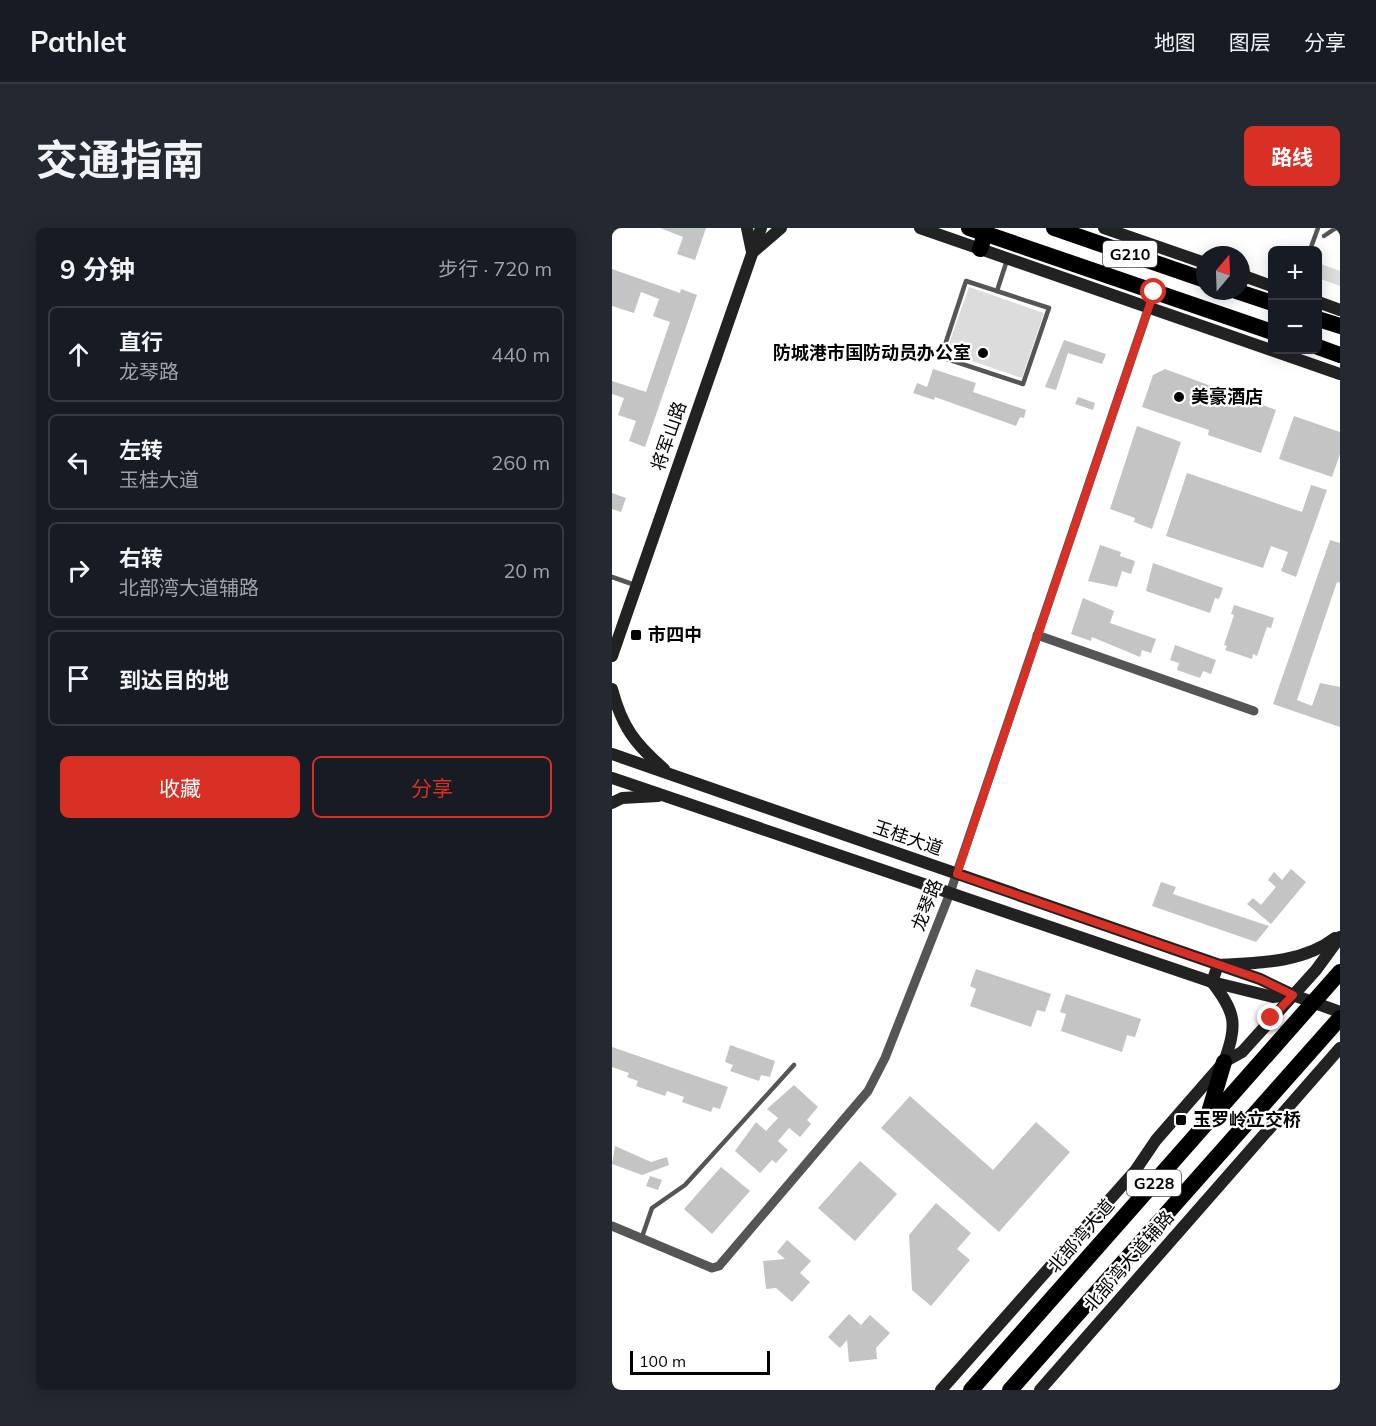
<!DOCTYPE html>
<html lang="zh">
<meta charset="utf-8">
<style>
body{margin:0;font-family:Mulish,"Noto Sans SC",sans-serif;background:#242831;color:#f1f3f6}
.controls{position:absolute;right:18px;top:18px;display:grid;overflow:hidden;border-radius:9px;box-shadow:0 3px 15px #0003}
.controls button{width:54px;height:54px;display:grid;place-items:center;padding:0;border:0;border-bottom:2px solid #363941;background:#171b24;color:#f1f3f6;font:30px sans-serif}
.compass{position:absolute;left:584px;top:18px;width:54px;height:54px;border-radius:50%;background:#171b24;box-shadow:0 3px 15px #0003;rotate:19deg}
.scale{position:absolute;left:18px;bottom:15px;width:140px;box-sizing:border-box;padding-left:6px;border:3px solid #000;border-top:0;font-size:16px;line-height:21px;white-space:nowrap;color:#000;-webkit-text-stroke:4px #fff;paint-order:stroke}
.stop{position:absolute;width:18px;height:18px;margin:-14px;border:4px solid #d93025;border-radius:50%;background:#fff}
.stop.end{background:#d93025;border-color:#fff;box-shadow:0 2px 6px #0008}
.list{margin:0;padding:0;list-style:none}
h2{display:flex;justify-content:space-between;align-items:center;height:78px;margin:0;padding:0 24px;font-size:26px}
h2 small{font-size:20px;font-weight:400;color:#9ea1a6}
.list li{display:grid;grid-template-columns:39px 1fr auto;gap:18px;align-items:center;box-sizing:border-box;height:96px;margin:0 12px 12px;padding:0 12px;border:2px solid #363941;border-radius:9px}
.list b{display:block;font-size:22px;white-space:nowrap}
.list p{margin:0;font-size:20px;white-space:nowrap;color:#9ea1a6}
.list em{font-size:20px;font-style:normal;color:#9ea1a6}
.actions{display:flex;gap:12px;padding:18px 24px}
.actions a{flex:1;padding:14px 0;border:2px solid #d93025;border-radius:9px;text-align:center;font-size:21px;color:#d93025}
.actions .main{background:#d93025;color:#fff}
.icon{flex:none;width:33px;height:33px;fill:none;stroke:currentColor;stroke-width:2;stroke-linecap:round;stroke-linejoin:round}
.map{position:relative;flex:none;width:728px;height:1162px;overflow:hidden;border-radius:9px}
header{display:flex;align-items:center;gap:36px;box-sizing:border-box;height:84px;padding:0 30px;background:#171b24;border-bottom:2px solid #363941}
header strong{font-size:28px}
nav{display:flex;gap:33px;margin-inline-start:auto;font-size:21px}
.intro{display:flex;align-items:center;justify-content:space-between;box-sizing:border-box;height:144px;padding:0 36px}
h1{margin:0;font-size:42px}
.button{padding:15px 27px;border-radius:9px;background:#d93025;color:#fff;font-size:21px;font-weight:700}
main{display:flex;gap:36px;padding:0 36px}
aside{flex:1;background:#171b24;border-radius:9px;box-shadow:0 3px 15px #0003}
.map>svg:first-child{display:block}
.green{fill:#dcdcdc}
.building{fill:#c4c4c4}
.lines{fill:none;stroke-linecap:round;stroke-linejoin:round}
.lane{stroke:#555;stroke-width:4.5}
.street{stroke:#555;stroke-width:9}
.secondary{stroke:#222;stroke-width:12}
.highway{stroke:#000;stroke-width:16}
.route{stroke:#d93025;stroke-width:8}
.poi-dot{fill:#000;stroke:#fff;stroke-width:2}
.labels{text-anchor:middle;stroke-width:4.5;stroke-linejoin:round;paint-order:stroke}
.shield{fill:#fff;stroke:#4c4c4c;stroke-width:1.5}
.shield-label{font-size:16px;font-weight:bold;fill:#000}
.poi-label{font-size:18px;font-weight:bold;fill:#000;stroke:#fff;text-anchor:start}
.street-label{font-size:18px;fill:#000;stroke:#fff}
</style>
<header>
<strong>Pathlet</strong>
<nav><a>地图</a><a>图层</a><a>分享</a></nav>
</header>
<div class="intro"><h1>交通指南</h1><a class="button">路线</a></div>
<main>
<aside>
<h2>9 分钟<small>步行 · 720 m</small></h2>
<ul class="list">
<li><svg class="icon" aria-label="ahead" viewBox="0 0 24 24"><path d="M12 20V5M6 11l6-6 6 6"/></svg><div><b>直行</b><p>龙琴路</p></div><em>440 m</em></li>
<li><svg class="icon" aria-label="left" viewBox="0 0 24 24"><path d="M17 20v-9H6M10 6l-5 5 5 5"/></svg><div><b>左转</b><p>玉桂大道</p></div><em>260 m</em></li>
<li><svg class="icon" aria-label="right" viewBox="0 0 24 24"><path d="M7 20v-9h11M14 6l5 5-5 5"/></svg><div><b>右转</b><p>北部湾大道辅路</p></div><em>20 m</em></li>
<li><svg class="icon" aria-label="arrive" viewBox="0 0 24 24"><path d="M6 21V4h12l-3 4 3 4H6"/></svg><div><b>到达目的地</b></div></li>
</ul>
<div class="actions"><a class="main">收藏</a><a>分享</a></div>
</aside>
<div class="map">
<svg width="728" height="1162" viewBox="0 0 728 1162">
<rect width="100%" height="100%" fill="#fff"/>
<!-- green -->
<g class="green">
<path d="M706 35 728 43V58L706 50Z"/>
<path d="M357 59 432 85 410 150 334 124Z"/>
</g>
<!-- building -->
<g class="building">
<path d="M48 0H94L83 32 65 26 71 9Z"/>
<path d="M0 41 68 65 69 61 85 67 33 219 17 213 24 193 6 187 12 170 0 166V153L34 164 58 94 41 88 47 71 29 64 22 85 0 78Z"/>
<path d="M452 112 494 126 490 136 456 125 444 162 433 159Z"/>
<path d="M321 141 364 155 361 164 414 182 412 190 408 189 404 198 323 169 322 172 301 165 305 155 315 159Z"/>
<path d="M553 141 664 182 649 225 596 207 597 202 530 179 541 147Z"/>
<path d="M466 169 483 175 481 182 463 176Z"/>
<path d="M682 188 728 204V226L720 249 667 231Z"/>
<path d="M525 198 569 214 540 301 522 294 523 290 498 281Z"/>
<path d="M575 245 690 284 699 257 715 262 684 349 669 343 676 324 659 318 651 340 554 308Z"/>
<path d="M0 265 14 270 9 284 0 281Z"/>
<path d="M718 312 728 315V355L725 354 685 472 700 478 708 455 728 459V499L661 476Z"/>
<path d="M488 317 509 324 508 328 523 333 519 346 510 343 505 359 476 353Z"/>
<path d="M541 335 611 360 607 371 603 370 598 385 534 363Z"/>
<path d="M471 370 502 383 498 395 544 411 539 425 530 422 528 429 480 409 479 413 459 406Z"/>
<path d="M622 377 662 390 659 400 655 399 645 428 641 426 640 431 613 422 615 418 612 417 622 387 619 386Z"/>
<path d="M563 417 604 432 599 446 591 443 588 450 565 442 567 435 558 432Z"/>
<path d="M679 641 694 654 659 696 635 676 641 670 649 677 664 659 656 652 662 644 670 652Z"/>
<path d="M549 654 564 659 561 666 657 698 644 714 540 678Z"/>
<path d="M364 741 439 766 433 784 425 782 419 799 358 778 364 761 358 758Z"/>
<path d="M454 766 529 791 523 809 515 807 510 824 449 803 454 786 448 784Z"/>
<path d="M118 817 163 833 158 849 149 847 147 853 118 843 121 837 113 834Z"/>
<path d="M0 819 116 859 108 881 101 879 99 884 70 874 72 869 55 863 53 868 24 858 26 853 15 849 17 845 0 839Z"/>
<path d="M182 857 206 879 195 892 199 896 188 909 177 900 166 913 176 922 164 935 160 932 148 945 123 923 144 894 154 903 166 890 155 881Z"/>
<path d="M298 868 381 942 424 894 458 924 387 1004 269 900Z"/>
<path d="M3 918 39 934 55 929 57 937 30 947 0 936Z"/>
<path d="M248 933 285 966 243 1013 206 980Z"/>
<path d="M109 939 138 963 100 1006 72 981Z"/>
<path d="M38 948 50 952 46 962 34 958Z"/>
<path d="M324 975 359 1005 345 1021 358 1032 319 1078 300 1062 297 1007Z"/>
<path d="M175 1012 199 1033 188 1045 198 1054 180 1074 164 1060 154 1061 151 1033 173 1031 165 1024Z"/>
<path d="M237 1086 249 1097 258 1087 278 1105 264 1120 265 1131 237 1134 235 1112 228 1120 216 1109Z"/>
</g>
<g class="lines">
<!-- lane -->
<g class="lane">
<path d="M712 8 724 0"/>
<path d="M698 22 706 0"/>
<path d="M354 53 437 80 411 156 329 129Z"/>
<path d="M385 63 395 32"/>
<path d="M0 349 23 357"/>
<path d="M30 1009 40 980 73 957 182 837"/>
</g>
<!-- street -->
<g class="street">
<path d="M425 407 642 483"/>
<path d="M0 998 100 1040 107 1038 256 863 273 830 338 665 542 64"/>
</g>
<!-- secondary -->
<g class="secondary">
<path d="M135 0 140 24"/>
<path d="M308 0 728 146"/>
<path d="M492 0 593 35"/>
<path d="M141 24 169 0"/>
<path d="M629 47 660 58"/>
<path d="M706 74 728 82"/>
<path d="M0 428 149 0"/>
<path d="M0 461C10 499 23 516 52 541"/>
<path d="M0 526 648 751 681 767 728 784"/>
<path d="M0 550 600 754 661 769 679 767"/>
<path d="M0 575 10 570 46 568"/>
<path d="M600 754 606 737C646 735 691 735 723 710"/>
<path d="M600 754C625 786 625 797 612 834"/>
<path d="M329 1162 523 943 544 912 612 834 630 824 704 742 728 709"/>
<path d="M428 1162 728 820"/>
</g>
<!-- highway -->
<g class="highway">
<path d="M357 0 660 104"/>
<path d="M442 0 593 52"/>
<path d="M368 21 373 6"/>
<path d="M624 63 660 75"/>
<path d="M706 91 728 98"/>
<path d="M706 119 728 127"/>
<path d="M595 891 612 834"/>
<path d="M359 1162 728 744"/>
<path d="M398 1162 728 790"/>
</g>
</g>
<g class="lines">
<!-- route -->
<path class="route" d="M542 64 345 646 648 751 681 767 659 790"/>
</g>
<!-- markers -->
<g class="poi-dot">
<circle cx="371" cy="125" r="6"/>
<circle cx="567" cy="169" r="6"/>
<rect x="18" y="401" width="12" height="12" rx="3"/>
<rect x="563" y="886" width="12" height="12" rx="3"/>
</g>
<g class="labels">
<!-- shield labels -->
<g class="shield">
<rect x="491" y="13" width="54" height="26" rx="4.5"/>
<rect x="515" y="942" width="54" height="26" rx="4.5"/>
</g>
<g class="shield-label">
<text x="518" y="32">G210</text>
<text x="542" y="961">G228</text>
</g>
<!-- poi labels -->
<g class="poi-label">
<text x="359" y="131" text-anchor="end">防城港市国防动员办公室</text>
<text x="579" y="175">美豪酒店</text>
<text x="36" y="413">市四中</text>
<text x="581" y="898">玉罗岭立交桥</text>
</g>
<!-- street labels -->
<g class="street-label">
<text transform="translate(57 208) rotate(-71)" y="6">将军山路</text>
<text transform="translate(296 610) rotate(19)" y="6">玉桂大道</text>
<text transform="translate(315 677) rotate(-69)" y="6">龙琴路</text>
<text transform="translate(469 1008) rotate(-49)" y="6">北部湾大道</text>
<text transform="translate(517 1033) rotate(-49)" y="6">北部湾大道辅路</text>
</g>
</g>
</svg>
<div class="controls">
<button>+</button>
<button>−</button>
</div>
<svg class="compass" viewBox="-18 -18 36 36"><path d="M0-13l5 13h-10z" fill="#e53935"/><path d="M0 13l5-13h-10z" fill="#9ea1a6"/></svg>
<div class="scale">100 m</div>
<div class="stop" style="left:542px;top:64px"></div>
<div class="stop end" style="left:659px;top:790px"></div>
</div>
</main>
